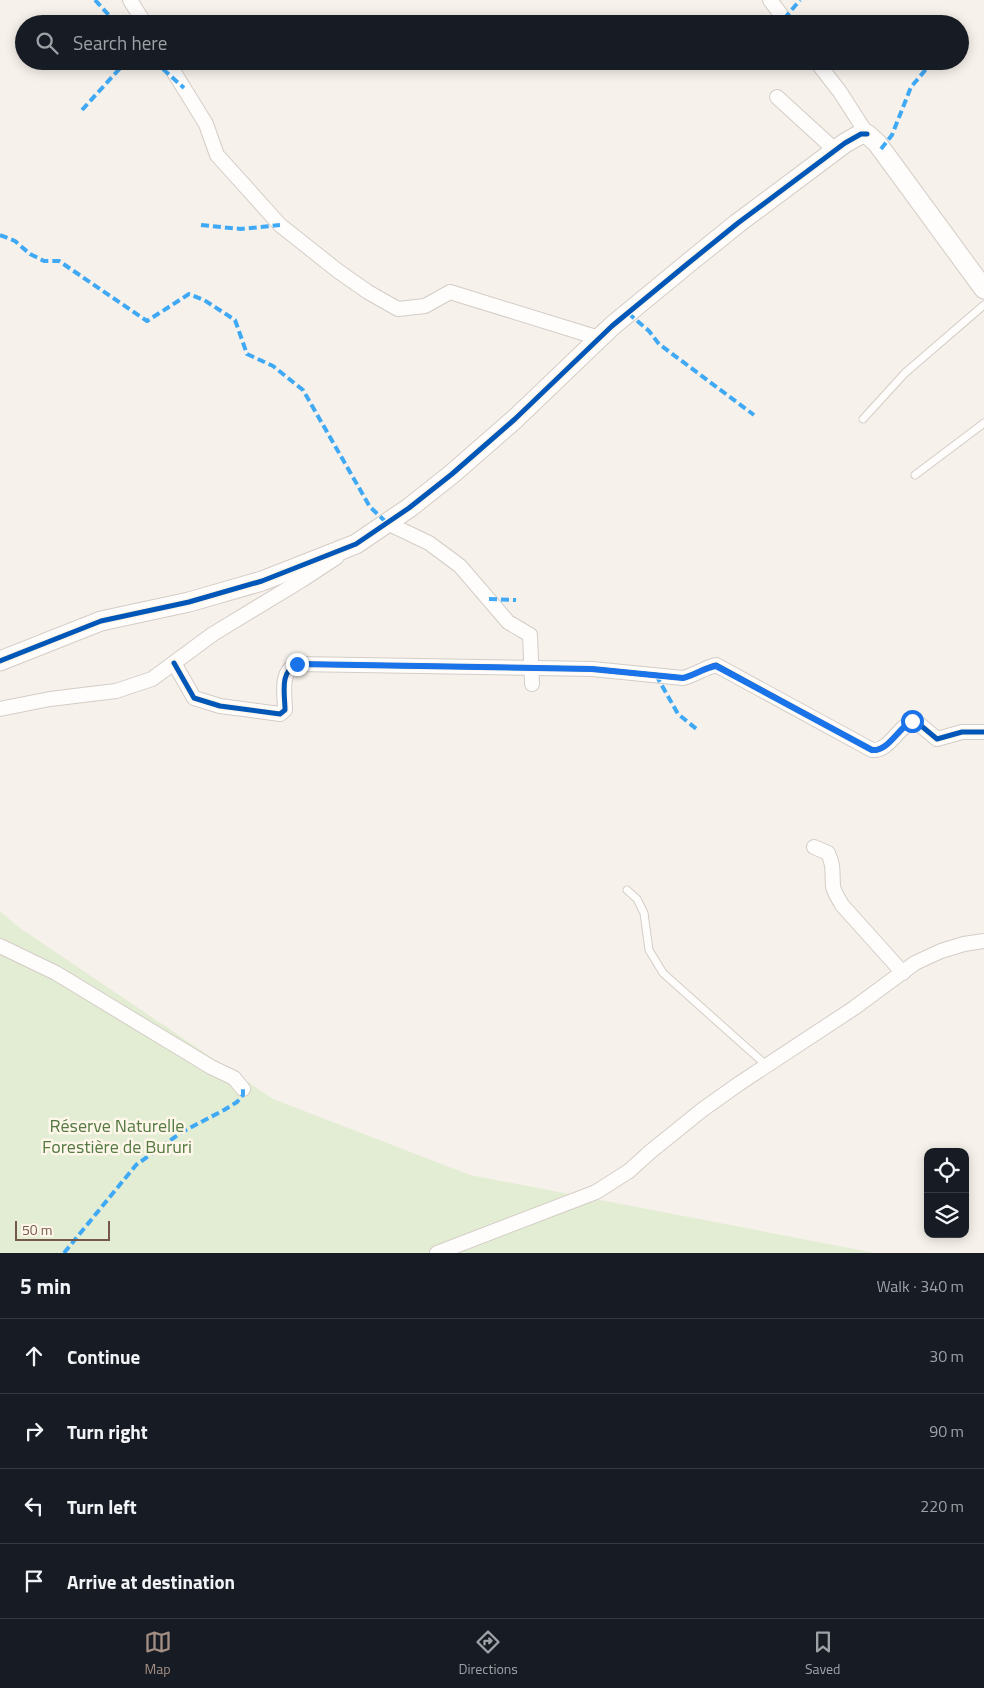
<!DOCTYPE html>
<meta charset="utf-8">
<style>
body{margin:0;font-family:"Titillium Web",sans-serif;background:#20242c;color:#f1f3f6}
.controls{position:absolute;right:15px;bottom:15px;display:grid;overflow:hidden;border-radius:10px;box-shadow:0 2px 12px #0003}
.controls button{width:45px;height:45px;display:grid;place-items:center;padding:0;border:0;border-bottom:1px solid #363941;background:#171b24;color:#f1f3f6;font:25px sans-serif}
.scale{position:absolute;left:15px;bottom:12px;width:95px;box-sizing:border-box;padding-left:5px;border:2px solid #74584a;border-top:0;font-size:14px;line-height:18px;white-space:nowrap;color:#74584a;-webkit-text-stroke:4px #fff6ea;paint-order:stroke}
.stop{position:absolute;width:15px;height:15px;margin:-11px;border:4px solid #1a73e8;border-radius:50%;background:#fff}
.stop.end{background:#1a73e8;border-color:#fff;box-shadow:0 1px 5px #0008}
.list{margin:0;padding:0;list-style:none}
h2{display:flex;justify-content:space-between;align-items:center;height:65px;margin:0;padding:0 20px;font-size:21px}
h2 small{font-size:16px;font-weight:400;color:#9ea1a6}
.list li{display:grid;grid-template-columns:32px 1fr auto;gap:15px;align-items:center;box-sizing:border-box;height:75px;padding:0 20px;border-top:1px solid #363941}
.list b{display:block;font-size:19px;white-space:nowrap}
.list em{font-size:16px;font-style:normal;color:#9ea1a6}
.icon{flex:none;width:28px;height:28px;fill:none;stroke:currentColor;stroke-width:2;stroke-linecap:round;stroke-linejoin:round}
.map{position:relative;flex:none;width:984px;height:1253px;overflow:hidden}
.search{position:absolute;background:#171b24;box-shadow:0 2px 12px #0003;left:15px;right:15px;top:15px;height:55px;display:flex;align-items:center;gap:12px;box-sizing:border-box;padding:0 18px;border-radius:28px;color:#9ea1a6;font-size:19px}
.sheet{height:365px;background:#171b24}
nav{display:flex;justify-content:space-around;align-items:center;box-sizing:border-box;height:70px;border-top:1px solid #363941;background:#171b24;font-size:14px;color:#9ea1a6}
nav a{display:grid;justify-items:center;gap:2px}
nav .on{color:#a28e82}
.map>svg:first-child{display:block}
.green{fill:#e3edd4}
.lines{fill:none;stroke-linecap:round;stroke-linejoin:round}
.lane-casing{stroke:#d4cdc6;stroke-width:9}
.street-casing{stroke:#d4cdc6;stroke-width:16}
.secondary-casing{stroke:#d5cdc6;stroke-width:21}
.lane{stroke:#fefdfc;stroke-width:7}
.street{stroke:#fefdfc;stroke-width:14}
.secondary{stroke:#fefdfc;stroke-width:19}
.quiet{stroke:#3fa9f5;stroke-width:4;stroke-dasharray:8 4;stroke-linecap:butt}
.cycleway-casing{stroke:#fff6ea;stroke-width:8}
.cycleway{stroke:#0057b8;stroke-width:5}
.route{stroke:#1a73e8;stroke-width:6}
.labels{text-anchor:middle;stroke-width:5;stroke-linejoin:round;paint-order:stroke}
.park-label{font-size:18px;fill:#547a42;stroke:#fff6ea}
</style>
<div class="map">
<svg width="984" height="1253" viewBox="0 0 984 1253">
<rect width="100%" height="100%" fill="#f6f1ea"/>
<!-- green -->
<path class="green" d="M0 911 17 926 273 1099 470 1175 875 1253H0Z"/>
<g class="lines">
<defs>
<g id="lane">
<path d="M863 419 905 373 984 305"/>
<path d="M915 475 984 423"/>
<path d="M627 890 637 899 644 913 649 950 663 973 766 1065"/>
</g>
<g id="street">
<path d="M130 0 145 24"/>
<path d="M770 0 788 24"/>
<path d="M167 61 206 124 217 155 280 225 338 271 368 292 398 309 425 306 450 292 599 338"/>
<path d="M816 61 840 92 867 134"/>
<path d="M777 97 835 150"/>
<path d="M387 523 429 543 460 566 508 622 530 635 532 684"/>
<path d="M174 663 194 698 220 706 280 714 285 710C285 694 279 672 297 664L592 669 683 678C695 675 704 668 716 665L872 750C888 752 898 728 912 721L919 724 937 739 962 732H984"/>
<path d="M0 709 50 699 116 691 152 679 213 634 302 580 337 557"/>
<path d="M814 847 828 853C834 866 832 872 833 886 834 893 839 899 842 905L903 973"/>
<path d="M0 946 56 973 211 1067 234 1078 243 1089"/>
<path d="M437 1253 596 1192 629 1171 650 1152 702 1110 740 1083 854 1008 915 963 941 951 964 944 984 941"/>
</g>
<path id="secondary" d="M0 661 101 621 189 602 262 581 356 544 409 508 452 474 515 419 612 326 686 265 738 223 845 143 861 134H867L877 143 984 289"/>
</defs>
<!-- lane casing -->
<use href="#lane" class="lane-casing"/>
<!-- street casing -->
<use href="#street" class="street-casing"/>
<!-- secondary casing -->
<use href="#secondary" class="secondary-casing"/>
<!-- lane -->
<use href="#lane" class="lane"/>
<!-- street -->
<use href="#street" class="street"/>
<!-- secondary -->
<use href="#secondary" class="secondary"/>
<!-- quiet -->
<g class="quiet">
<path d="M95 0 117 24"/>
<path d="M784 19 800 0"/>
<path d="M154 61 184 88"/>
<path d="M82 110 122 66 137 61"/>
<path d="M881 149 892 135 911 87 933 61"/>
<path d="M201 225 241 229 280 225"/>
<path d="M0 235 15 241 30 254 44 261H59L147 321 189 294 204 300 235 320 247 354 273 366 303 390 370 507 387 523"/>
<path d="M628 313 649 331 659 344 754 415"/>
<path d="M489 599 516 600"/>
<path d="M656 675 678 714 699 731"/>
<path d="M64 1253 136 1165 182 1132 224 1110 237 1102 243 1095V1089"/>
</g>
<defs>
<g id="cycleway">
<path d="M0 661 101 621 189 602 262 581 356 544 409 508 452 474 515 419 612 326 686 265 738 223 845 143 861 134H867"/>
<path d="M174 663 194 698 220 706 280 714 285 710C285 694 279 672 297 664L592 669 683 678C695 675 704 668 716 665L872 750C888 752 898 728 912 721L919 724 937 739 962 732H984"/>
</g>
</defs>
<!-- cycleway casing -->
<use href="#cycleway" class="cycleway-casing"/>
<!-- cycleway -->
<use href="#cycleway" class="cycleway"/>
</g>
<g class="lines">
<!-- route -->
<path class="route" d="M297 664 592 669 683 678C695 675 704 668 716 666L872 750C888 752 898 728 912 721"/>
</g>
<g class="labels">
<!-- park labels -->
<g class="park-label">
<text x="117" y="1132">Réserve Naturelle<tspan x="117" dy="21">Forestière de Bururi</tspan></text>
</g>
</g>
</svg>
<div class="controls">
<button><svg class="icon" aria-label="locate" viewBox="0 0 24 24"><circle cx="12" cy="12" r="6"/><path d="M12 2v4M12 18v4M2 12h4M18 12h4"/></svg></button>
<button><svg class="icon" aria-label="layers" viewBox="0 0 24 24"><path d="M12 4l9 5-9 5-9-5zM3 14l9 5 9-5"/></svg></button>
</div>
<div class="scale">50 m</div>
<div class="stop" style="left:912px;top:721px"></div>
<div class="stop end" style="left:297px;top:664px"></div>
<div class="search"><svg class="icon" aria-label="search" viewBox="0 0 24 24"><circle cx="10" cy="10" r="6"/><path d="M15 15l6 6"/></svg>Search here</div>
</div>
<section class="sheet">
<h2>5 min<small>Walk · 340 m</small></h2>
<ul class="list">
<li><svg class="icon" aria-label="ahead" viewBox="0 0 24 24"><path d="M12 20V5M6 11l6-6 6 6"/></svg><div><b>Continue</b></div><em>30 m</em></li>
<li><svg class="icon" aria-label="right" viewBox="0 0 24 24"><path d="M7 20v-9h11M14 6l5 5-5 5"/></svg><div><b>Turn right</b></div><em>90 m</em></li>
<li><svg class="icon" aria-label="left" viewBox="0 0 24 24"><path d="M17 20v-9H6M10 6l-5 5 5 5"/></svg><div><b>Turn left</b></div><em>220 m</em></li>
<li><svg class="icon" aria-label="arrive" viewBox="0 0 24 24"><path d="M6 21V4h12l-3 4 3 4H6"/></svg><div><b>Arrive at destination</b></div></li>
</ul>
</section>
<nav>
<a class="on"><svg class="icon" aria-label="map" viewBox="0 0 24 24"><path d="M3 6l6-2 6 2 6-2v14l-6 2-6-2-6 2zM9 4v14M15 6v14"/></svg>Map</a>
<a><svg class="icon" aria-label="directions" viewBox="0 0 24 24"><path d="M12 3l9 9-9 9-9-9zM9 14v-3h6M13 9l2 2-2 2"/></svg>Directions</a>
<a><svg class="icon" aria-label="saved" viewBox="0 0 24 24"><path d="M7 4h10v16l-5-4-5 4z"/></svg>Saved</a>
</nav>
